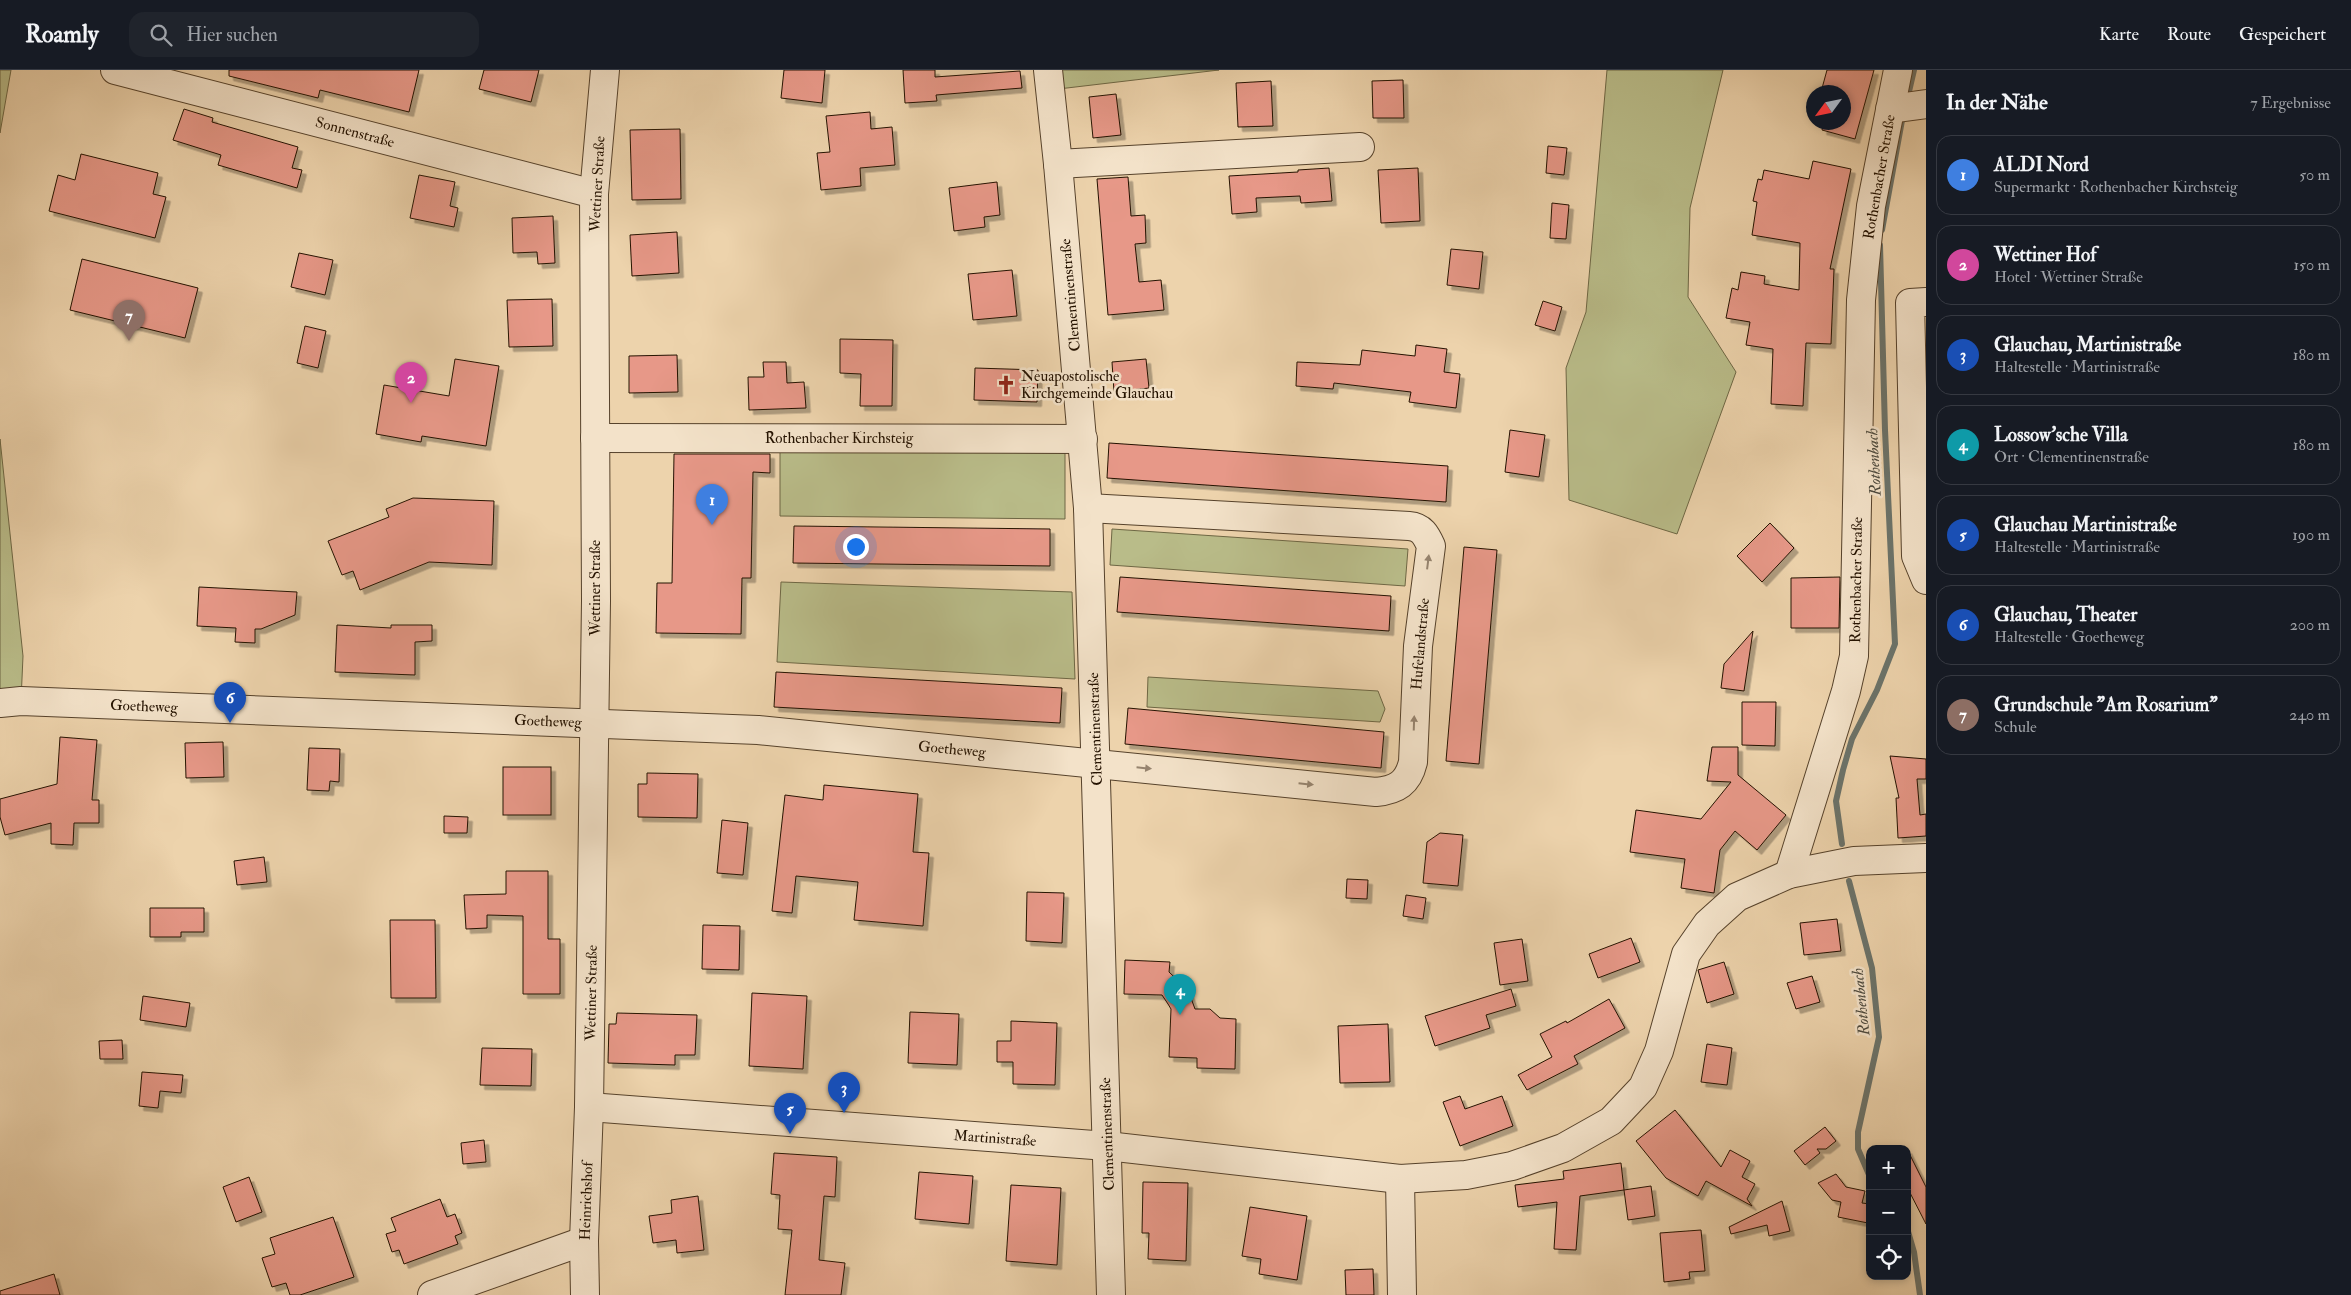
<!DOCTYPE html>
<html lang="de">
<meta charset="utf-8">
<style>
body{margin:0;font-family:"IM FELL Double Pica",serif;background:#20242c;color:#f1f3f6}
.controls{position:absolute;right:15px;bottom:15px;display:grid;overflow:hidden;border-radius:10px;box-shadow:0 2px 8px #0003}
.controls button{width:45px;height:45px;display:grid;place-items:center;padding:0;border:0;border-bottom:1px solid #363941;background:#171b24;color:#f1f3f6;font:25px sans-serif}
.compass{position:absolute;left:1806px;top:15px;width:45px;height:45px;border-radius:50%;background:#171b24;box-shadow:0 2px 8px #0003;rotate:237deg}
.you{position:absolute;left:855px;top:476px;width:18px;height:18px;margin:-12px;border:4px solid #fff;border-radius:50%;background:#1a73e8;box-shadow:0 0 0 8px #1a73e833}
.badge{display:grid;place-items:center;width:32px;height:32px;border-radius:50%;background:#8c9099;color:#fff;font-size:16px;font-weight:700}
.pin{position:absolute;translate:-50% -41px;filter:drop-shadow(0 1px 2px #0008)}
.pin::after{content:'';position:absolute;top:26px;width:18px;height:15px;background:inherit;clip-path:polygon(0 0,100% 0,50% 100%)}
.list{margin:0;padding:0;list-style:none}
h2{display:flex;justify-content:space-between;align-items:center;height:65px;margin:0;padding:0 20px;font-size:21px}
h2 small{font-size:16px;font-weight:400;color:#9ea1a6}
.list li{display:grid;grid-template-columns:32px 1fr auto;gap:15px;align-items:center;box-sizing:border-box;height:80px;margin:0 10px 10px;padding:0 10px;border:1px solid #363941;border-radius:15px}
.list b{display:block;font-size:19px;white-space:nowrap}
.list p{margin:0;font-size:16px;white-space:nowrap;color:#9ea1a6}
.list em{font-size:16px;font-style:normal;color:#9ea1a6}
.icon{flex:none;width:28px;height:28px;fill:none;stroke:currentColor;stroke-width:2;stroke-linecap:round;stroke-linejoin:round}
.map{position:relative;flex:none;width:1926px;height:1225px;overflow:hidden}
header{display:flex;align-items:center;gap:30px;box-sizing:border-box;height:70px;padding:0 25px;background:#171b24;border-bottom:1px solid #363941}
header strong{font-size:24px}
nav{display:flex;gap:28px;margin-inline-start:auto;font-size:18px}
.search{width:350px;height:45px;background:#20242c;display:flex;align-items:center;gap:12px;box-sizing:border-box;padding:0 18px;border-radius:15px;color:#9ea1a6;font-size:19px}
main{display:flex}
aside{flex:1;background:#171b24}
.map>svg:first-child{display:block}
.green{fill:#b9bc89;stroke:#6e6744}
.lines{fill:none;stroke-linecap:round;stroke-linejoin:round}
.stream{stroke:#6c746b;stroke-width:6}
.building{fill:#e79888;stroke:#241200;filter:url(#shadow)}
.minor-casing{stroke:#56422b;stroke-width:30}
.minor{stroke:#f3e2c9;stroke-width:28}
.oneway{fill:#96846f}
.labels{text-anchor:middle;stroke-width:5;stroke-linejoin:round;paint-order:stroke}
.street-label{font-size:15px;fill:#241200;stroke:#f3e2c9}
.poi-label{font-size:15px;fill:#241200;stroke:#f3e2c9;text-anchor:start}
.water-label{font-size:16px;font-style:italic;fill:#4e4b3f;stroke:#f3e2c9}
</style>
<header>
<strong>Roamly</strong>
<div class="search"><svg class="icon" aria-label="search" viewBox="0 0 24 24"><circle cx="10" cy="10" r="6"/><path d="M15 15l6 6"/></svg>Hier suchen</div>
<nav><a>Karte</a><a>Route</a><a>Gespeichert</a></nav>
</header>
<main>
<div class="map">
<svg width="1926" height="1225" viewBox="0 0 1926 1225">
<defs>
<filter id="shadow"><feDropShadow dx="4.5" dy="4.5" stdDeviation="0" flood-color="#0004"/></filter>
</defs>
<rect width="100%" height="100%" fill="#edd3ac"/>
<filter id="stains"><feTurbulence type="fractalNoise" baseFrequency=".004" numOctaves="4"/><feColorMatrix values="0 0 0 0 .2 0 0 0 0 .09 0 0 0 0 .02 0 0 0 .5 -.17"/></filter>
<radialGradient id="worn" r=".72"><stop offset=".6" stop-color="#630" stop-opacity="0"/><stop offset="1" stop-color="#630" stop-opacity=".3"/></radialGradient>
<!-- green -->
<g class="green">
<path d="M0 0H11L0 63Z"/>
<path d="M1048 0H1219L1050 20Z"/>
<path d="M1607 0H1723L1690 138 1688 227 1736 302 1677 464 1569 430 1566 298 1586 242Z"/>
<path d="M0 369 23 586 21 631 0 633Z"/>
<path d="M780 381 1065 383V449L780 446Z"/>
<path d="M1112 459 1408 479 1405 516 1110 495Z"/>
<path d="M781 512 1072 522 1075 609 777 592Z"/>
<path d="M1148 607 1378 621 1385 639 1380 652 1147 637Z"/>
</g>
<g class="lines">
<!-- stream -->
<g class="stream">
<path d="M1907 30 1914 0"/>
<path d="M1882 160 1903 45"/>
<path d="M1842 774 1836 731 1843 700 1852 669 1877 620 1895 574 1885 360 1880 175"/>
<path d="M1849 811 1872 898 1879 967 1858 1062V1079L1870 1107"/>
<path d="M1907 1158 1914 1182 1920 1225"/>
</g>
</g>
<!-- building -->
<g class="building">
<path d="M229 0H419L409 42 320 20 318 28 229 6Z"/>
<path d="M484 0H539L531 32 479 19Z"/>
<path d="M784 0H825L822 33 781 28Z"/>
<path d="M903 0H935V7L1020 1 1022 18 936 25 937 31 905 33Z"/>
<path d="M1827 0H1874L1855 69 1822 60 1824 52H1844V22H1821Z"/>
<path d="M1403 10 1404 48H1373L1372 11Z"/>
<path d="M1271 11 1273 56 1238 57 1236 13Z"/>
<path d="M1116 24 1121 65 1093 68 1089 27Z"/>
<path d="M184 39 213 48 212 52 298 77 292 98 302 100 297 118 218 95 221 85 173 70Z"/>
<path d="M870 42 871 59 892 57 895 95 860 98 861 116 821 120 817 83 830 82 826 46Z"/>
<path d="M680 59 681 129 632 130 630 60Z"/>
<path d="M1548 76 1567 78 1564 105 1546 103Z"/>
<path d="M81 84 158 103 153 124 166 127 155 168 49 141 58 105 75 110Z"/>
<path d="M1813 91 1851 99 1830 199H1834L1831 274 1806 273 1803 336 1771 334 1773 279 1746 275 1750 252 1726 248 1732 218 1738 220 1741 202 1765 206 1764 214 1799 220 1800 173 1752 165 1757 132 1753 131 1758 109 1762 110 1764 100 1809 109Z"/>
<path d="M1329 98 1332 131 1301 133 1300 126 1256 128 1257 142 1232 144 1229 106 1298 102V100Z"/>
<path d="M1418 98 1420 151 1381 153 1378 100Z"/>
<path d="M419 105 455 112 450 136 458 138 454 157 410 148Z"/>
<path d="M1128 107 1131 146 1145 145 1146 173 1135 174 1139 212 1161 210 1164 240 1108 245 1097 109Z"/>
<path d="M997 112 1000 145 984 147 985 157 954 161 949 118Z"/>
<path d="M1552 133 1569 135 1566 169 1550 168Z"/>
<path d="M553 146 555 193 538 194 537 182 513 183 512 148Z"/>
<path d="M677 162 679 203 632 206 630 165Z"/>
<path d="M1451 179 1483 182 1479 219 1447 215Z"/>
<path d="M299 183 333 190 325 225 291 217Z"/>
<path d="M82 189 198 218 185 268 70 240Z"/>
<path d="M1012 200 1017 246 973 250 968 204Z"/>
<path d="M552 229 553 276 509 277 507 230Z"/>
<path d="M1543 231 1562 237 1555 261 1535 255Z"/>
<path d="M305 256 326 261 318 298 297 293Z"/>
<path d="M840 269 893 270 892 336H860L861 304 840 303Z"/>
<path d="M1416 275 1447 279 1444 302 1460 304 1456 338 1409 332 1411 322 1334 313 1333 319 1296 316 1297 292 1360 295 1362 280 1415 286Z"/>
<path d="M677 285 678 322 629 323V286Z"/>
<path d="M455 289 499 296 486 376 422 366 421 372 376 364 384 315 449 326Z"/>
<path d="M1146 289 1149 318 1114 322 1112 292Z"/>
<path d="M763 292H786L787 313 804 312 806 338 749 340 748 307H764Z"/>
<path d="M975 298 1038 300 1037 332 974 330Z"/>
<path d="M1510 360 1545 365 1539 407 1505 402Z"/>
<path d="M1109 373 1448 396 1446 432 1107 408Z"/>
<path d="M674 384H770V403L753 402 751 508H742L741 564 656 563 657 513H672Z"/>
<path d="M413 428 494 431 492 495 429 492 360 520 353 501 342 505 328 471 389 447 386 439Z"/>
<path d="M1770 453 1794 478 1762 512 1737 486Z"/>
<path d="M794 456 1050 459V496L793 493Z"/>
<path d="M1464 477 1497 480 1479 694 1446 691Z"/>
<path d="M1120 507 1391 526 1389 561 1117 542Z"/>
<path d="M1840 507 1839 558H1791V508Z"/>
<path d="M199 517 297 522 295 545 261 559H255V573L235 572 236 558 197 556Z"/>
<path d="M337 555 391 558V555H432V571L415 572V605L335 602Z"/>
<path d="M1753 561 1744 621 1721 618 1724 594Z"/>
<path d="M776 602 1062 618 1060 653 774 637Z"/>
<path d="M1742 632H1776L1775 676 1742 675Z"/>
<path d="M1128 638 1384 662 1381 698 1125 674Z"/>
<path d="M60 667 97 670 92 730H99V753H74L73 775 51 774V753L5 765 0 747V729L57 714Z"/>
<path d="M223 672 224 707 186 708 185 673Z"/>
<path d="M1712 677H1738V705L1786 745 1757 780 1735 761 1720 780 1714 823 1681 818 1685 789 1630 782 1636 740 1701 749 1731 712 1707 711Z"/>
<path d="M309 678 340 679 339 712 330 711 329 721 307 720Z"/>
<path d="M1890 686 1926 689V709H1917L1920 745 1926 744V766L1898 768 1896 728H1899Z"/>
<rect x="503" y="697" width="48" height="48"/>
<path d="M647 703 698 704 697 748 638 747V714H647Z"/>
<path d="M824 715 918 724 913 782 929 783 923 856 854 850 858 812 796 806 792 843 772 841 785 725 823 730Z"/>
<path d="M444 746 468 747 467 763H444Z"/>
<path d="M722 750 748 753 743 805 717 803Z"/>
<path d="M1440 763 1463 765 1458 816 1423 813 1427 772Z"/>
<path d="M264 787 267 812 237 815 234 791Z"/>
<path d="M506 801H548V869H560V924H523V846L487 845V858L466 859 464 825 506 824Z"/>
<path d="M1347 809 1368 810 1367 829 1346 828Z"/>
<path d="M1027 822 1064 823 1062 873 1026 871Z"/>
<path d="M1406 825 1426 828 1423 849 1403 846Z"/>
<path d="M150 838H204V862H181V867H150Z"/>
<path d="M1837 849 1841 881 1804 885 1800 853Z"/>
<path d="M390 850H435L436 928H391Z"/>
<path d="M703 855 740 856 739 900 702 899Z"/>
<path d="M1631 868 1640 892 1598 908 1589 884Z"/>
<path d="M1522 869 1528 911 1500 915 1494 873Z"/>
<path d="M1125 890 1170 892 1169 902 1188 920 1195 939H1210L1220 948 1236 949 1235 999 1197 998V988L1169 987 1171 939 1168 934 1162 925 1124 924Z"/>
<path d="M1724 892 1734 924 1707 933 1698 900Z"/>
<path d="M1812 906 1820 932 1796 939 1787 913Z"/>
<path d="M1511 919 1516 936 1486 945 1490 958 1435 976 1425 946Z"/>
<path d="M752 923 807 926 803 999 749 996Z"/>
<path d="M143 926 190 933 186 957 140 950Z"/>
<path d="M1609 929 1625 958 1574 986 1578 994 1527 1020 1518 1005 1552 987 1540 964 1566 951 1567 953Z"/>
<path d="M910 942 959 944 957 995 908 993Z"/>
<path d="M617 943 697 945 695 985H675V995L608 993 609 954H616Z"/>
<path d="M1011 951 1057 953 1055 1015 1013 1014V992H997V971H1011Z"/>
<path d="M1388 954 1390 1012 1340 1013 1338 956Z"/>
<path d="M122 970 123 989H100L99 971Z"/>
<path d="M1707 974 1732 978 1727 1015 1701 1012Z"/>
<path d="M482 978 532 979 531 1016 480 1015Z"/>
<path d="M142 1002 183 1005 181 1023 160 1021 158 1038 139 1036Z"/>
<path d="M1460 1026 1465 1039 1502 1026 1513 1056 1460 1076 1443 1032Z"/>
<path d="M1675 1040 1721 1097 1730 1080 1750 1091 1742 1107 1755 1114 1747 1129 1752 1136 1706 1111 1698 1126 1666 1108 1636 1071Z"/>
<path d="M1825 1057 1836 1071 1826 1079H1817L1820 1083 1805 1095 1794 1081Z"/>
<path d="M484 1070 486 1092 463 1094 461 1073Z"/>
<path d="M1907 1079 1926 1117V1154L1907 1117Z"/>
<path d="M774 1083 837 1087 835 1127 824 1126 819 1190 845 1193 841 1225H785L792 1160 778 1159 780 1125 771 1124Z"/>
<path d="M1621 1093 1624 1120 1580 1126 1576 1180 1554 1179 1557 1132 1518 1137 1515 1115 1564 1109 1563 1101Z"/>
<path d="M919 1102 973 1106 969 1154 915 1149Z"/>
<path d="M1836 1104 1846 1117 1865 1121 1862 1133 1870 1134 1868 1153 1838 1147 1841 1132 1832 1130 1818 1113Z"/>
<path d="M249 1107 262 1142 236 1152 223 1117Z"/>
<path d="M1143 1112 1188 1113 1186 1191 1148 1189 1149 1163H1142Z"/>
<path d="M1011 1115 1061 1118 1057 1195 1006 1191Z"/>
<path d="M1651 1116 1655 1146 1628 1150 1624 1120Z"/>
<path d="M698 1126 704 1180 677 1183 676 1170 653 1173 649 1146 672 1143 671 1130Z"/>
<path d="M440 1129 447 1147 455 1144 462 1163 455 1166 458 1174 404 1194 399 1180 392 1182 386 1164 396 1161 391 1148Z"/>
<path d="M1782 1131 1790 1161 1769 1166 1767 1155 1731 1164 1729 1157Z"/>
<path d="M1250 1137 1307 1146 1297 1210 1259 1204 1261 1189 1242 1186Z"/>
<path d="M333 1147 354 1207 300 1225H290L286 1213 272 1217 262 1188 275 1184 270 1168Z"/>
<path d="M1701 1160 1705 1201 1689 1202 1690 1209 1664 1212 1660 1163Z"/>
<path d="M1373 1199 1374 1225H1346L1345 1200Z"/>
<path d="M54 1204 60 1225H0V1221Z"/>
</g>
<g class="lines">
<defs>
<g id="minor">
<path d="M115 0 594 124"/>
<path d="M1048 0 1058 94 1088 438 1111 1225"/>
<path d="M1890 39 1926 34"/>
<path d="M1058 94 1360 77"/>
<path d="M1926 232 1910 233 1916 486 1926 510"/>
<path d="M595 368 1083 369"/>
<path d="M0 633 21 631 758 660 1376 722C1397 720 1408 713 1413 692L1418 576 1431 476C1426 465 1422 457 1409 456L1088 438"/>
<path d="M1789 804 1846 621 1854 586 1861 230 1871 136 1898 0"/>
<path d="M589 1037 1107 1076 1400 1109 1466 1105 1512 1096 1563 1078 1611 1051 1643 1017 1659 981 1686 884 1707 854 1737 827 1789 804 1854 791 1926 788"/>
<path d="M1400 1109 1402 1225"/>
<path d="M432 1225 584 1171"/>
<path d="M585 1225 584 1171 589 1037 596 531 594 124 605 0"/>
</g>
</defs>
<!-- minor casing -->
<use href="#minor" class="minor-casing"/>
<!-- minor -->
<use href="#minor" class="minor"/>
</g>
<!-- one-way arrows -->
<defs><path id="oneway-solid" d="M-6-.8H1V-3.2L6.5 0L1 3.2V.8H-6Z" transform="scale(1.25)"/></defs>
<g class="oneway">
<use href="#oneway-solid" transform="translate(1428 492) rotate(-83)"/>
<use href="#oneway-solid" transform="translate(1414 653) rotate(-88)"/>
<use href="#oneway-solid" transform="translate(1144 698) rotate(6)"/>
<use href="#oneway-solid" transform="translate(1306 714) rotate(6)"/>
</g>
<!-- icons -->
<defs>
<symbol id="church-bare" viewBox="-9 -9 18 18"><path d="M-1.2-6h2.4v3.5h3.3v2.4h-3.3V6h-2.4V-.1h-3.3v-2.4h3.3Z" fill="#8f2418" stroke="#f3e2c9" stroke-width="2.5" paint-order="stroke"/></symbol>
</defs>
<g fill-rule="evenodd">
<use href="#church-bare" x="992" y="301" width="28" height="28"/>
</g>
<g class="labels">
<!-- street labels -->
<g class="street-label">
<text transform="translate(355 62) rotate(15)" y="5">Sonnenstraße</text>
<text transform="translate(1879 107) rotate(-80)" y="5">Rothenbacher Straße</text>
<text transform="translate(597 114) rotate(-87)" y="5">Wettiner Straße</text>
<text transform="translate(1070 225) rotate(-95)" y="5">Clementinenstraße</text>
<text x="839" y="373">Rothenbacher Kirchsteig</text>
<text transform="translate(1856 510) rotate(-89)" y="5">Rothenbacher Straße</text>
<text transform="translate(595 518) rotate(-90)" y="5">Wettiner Straße</text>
<text transform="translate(1420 574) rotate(-85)" y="5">Hufelandstraße</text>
<text transform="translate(144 636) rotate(2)" y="5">Goetheweg</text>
<text transform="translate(548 651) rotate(2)" y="5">Goetheweg</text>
<text transform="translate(1095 659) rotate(-92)" y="5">Clementinenstraße</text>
<text transform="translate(952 679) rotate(5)" y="5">Goetheweg</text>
<text transform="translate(591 923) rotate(-89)" y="5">Wettiner Straße</text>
<text transform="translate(1107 1064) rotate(-92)" y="5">Clementinenstraße</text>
<text transform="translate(995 1068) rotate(4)" y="5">Martinistraße</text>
<text transform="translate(586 1131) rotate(-88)" y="5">Heinrichshof</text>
</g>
<!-- poi labels -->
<g class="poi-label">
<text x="1021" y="311">Neuapostolische<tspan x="1021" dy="17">Kirchgemeinde Glauchau</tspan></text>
</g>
<!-- water labels -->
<g class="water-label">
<text transform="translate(1873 392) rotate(-93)" y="6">Rothenbach</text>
<text transform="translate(1860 932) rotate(-96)" y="6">Rothenbach</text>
</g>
</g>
<rect width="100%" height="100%" filter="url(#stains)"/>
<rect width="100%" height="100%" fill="url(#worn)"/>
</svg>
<div class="controls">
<button>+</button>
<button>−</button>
<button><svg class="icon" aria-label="locate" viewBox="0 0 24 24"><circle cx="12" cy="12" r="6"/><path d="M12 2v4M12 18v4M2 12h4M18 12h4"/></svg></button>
</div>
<svg class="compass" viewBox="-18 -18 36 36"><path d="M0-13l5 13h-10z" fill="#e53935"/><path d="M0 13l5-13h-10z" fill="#9ea1a6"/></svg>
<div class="you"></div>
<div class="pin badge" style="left:712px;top:455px;background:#3f7fe0">1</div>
<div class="pin badge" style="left:411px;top:333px;background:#d1479c">2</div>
<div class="pin badge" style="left:844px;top:1043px;background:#1a4fb4">3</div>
<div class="pin badge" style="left:1180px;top:945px;background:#0f9aa8">4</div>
<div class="pin badge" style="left:790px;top:1064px;background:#1a4fb4">5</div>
<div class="pin badge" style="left:230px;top:653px;background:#1a4fb4">6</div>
<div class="pin badge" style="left:129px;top:271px;background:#8d6e63">7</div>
</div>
<aside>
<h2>In der Nähe<small>7 Ergebnisse</small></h2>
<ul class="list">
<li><span class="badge" style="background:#3f7fe0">1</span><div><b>ALDI Nord</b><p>Supermarkt · Rothenbacher Kirchsteig</p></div><em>50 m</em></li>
<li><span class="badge" style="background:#d1479c">2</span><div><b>Wettiner Hof</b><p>Hotel · Wettiner Straße</p></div><em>150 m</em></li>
<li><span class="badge" style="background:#1a4fb4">3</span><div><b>Glauchau, Martinistraße</b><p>Haltestelle · Martinistraße</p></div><em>180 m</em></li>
<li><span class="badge" style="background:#0f9aa8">4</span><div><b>Lossow’sche Villa</b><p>Ort · Clementinenstraße</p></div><em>180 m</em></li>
<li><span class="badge" style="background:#1a4fb4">5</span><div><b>Glauchau Martinistraße</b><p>Haltestelle · Martinistraße</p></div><em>190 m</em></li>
<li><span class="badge" style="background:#1a4fb4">6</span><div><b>Glauchau, Theater</b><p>Haltestelle · Goetheweg</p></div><em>200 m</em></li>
<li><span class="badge" style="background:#8d6e63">7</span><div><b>Grundschule &quot;Am Rosarium&quot;</b><p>Schule</p></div><em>240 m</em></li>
</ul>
</aside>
</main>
